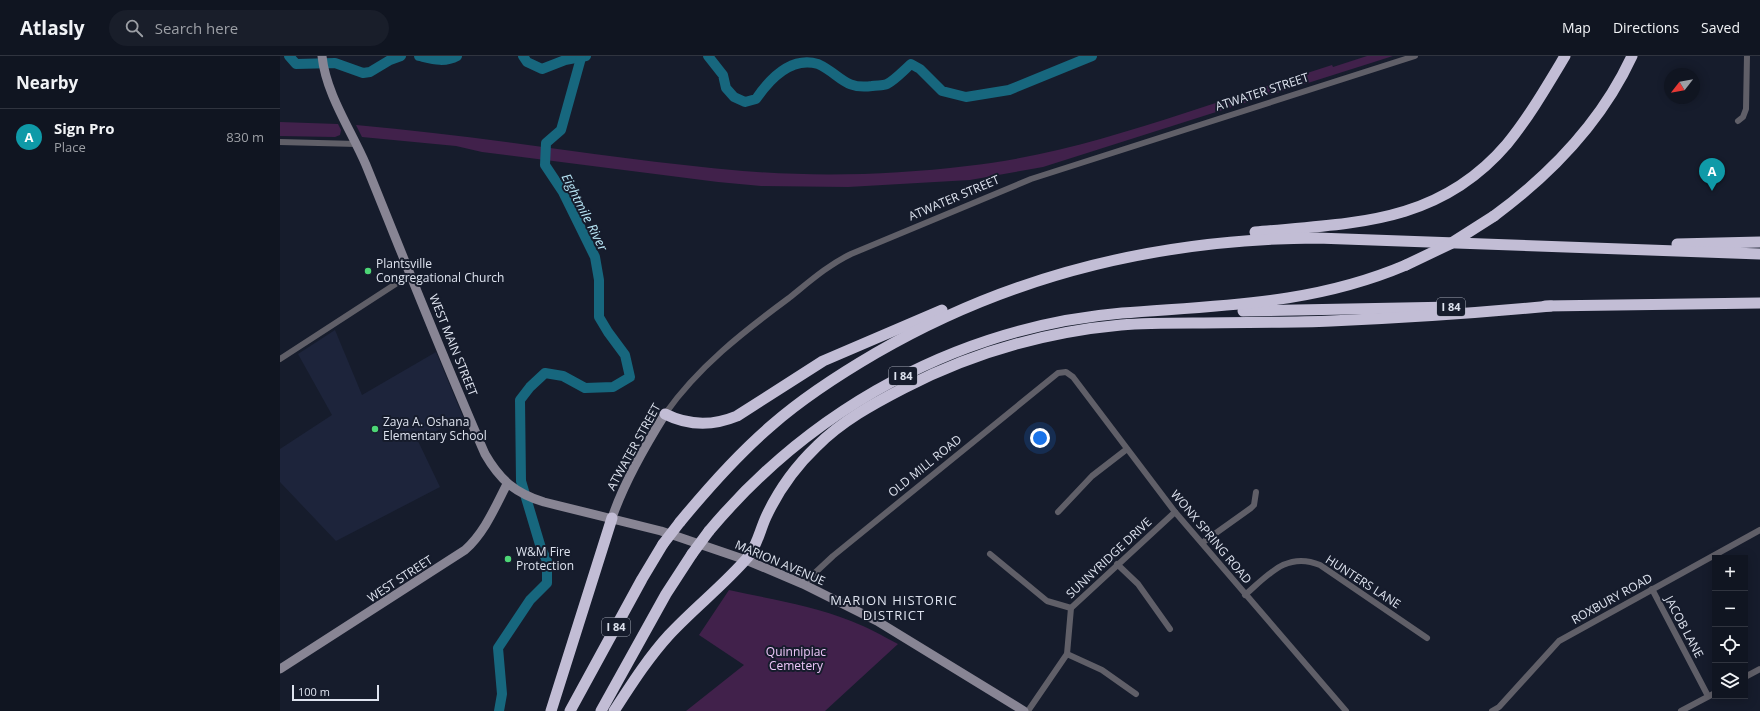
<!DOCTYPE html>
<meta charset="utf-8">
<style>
body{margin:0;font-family:"Open Sans",sans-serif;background:#191e2a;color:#f1f3f6}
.controls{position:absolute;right:12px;bottom:12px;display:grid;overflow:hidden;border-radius:0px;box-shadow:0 2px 10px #0003}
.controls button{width:36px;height:36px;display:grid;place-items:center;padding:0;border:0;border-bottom:1px solid #30343f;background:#101521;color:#f1f3f6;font:20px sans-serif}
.compass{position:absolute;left:1384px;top:12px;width:36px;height:36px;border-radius:50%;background:#101521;box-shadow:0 2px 10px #0003;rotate:239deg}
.scale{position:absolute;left:12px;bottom:10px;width:87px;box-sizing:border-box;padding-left:4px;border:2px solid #dee3ef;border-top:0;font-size:11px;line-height:14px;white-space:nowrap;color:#dee3ef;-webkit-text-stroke:3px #161c2c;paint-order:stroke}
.you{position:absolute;left:760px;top:382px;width:14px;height:14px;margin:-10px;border:3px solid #fff;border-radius:50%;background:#1a73e8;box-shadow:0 0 0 6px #1a73e833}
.badge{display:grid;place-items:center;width:26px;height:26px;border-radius:50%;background:#0f766e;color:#fff;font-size:13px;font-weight:700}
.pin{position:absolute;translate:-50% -33px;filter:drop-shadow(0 1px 2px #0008)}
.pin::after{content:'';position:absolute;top:21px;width:14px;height:12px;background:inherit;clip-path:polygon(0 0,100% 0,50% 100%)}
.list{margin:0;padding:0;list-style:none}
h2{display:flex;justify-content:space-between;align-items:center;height:52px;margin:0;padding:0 16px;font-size:17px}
h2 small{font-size:13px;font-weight:400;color:#9c9fa5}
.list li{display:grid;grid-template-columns:26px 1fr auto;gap:12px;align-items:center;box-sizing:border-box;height:56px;padding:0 16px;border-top:1px solid #30343f}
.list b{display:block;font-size:15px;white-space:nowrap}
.list p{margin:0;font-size:13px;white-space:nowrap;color:#9c9fa5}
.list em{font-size:13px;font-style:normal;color:#9c9fa5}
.icon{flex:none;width:22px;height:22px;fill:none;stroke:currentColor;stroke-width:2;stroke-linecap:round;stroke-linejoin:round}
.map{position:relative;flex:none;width:1480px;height:655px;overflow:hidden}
header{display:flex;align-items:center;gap:24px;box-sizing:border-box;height:56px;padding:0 20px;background:#101521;border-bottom:1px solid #30343f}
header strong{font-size:19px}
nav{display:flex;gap:22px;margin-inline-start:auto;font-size:14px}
.search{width:280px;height:36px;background:#191e2a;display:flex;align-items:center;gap:10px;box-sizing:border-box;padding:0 14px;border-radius:22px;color:#9c9fa5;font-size:15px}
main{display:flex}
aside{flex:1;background:#101521}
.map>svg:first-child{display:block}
.built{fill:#1d243b}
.green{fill:#41214b}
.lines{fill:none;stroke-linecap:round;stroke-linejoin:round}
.river{stroke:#17677e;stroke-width:10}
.minor{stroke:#605f68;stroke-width:6}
.secondary{stroke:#888594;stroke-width:9}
.motorway{stroke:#c2bdd5;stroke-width:11}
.motorway-bridge{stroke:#c2bdd5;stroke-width:11}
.poi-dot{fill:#4dd676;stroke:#161c2c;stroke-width:1.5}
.labels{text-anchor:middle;stroke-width:4;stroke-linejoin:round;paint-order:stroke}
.shield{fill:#161c2c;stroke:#a2a7b4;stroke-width:1}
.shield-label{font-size:11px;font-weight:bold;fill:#dee3ef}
.street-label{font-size:12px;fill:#dee3ef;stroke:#161c2c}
.poi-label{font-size:12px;fill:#dee3ef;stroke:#161c2c;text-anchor:start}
.park-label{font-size:12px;fill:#ecc6f8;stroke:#161c2c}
.water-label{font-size:13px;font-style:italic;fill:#b9e7f7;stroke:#161c2c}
.neighbourhood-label{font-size:13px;letter-spacing:1px;fill:#dee3ef;stroke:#161c2c}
</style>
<header>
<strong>Atlasly</strong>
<div class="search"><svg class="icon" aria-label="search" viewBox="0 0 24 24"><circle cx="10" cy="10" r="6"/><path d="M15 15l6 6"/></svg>Search here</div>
<nav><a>Map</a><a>Directions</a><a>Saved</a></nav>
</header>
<main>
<aside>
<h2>Nearby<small></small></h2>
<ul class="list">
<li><span class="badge" style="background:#0f9aa8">A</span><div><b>Sign Pro</b><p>Place</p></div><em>830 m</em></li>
</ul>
</aside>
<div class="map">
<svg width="1480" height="655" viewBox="0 0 1480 655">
<rect width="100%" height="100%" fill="#161c2c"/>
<!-- built -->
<path class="built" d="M55 274 82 339 156 296 183 361 138 385 160 431 56 485 0 426V393L52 359 18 298Z"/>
<!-- green -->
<g class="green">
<path d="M1087 0H1113L763 111 690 124 568 131 481 130 438 126 202 96 176 90 82 81 76 69C206 80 334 104 463 115 537 121 613 119 687 110 762 102 834 80 905 57 954 41 1003 25 1052 9L1053 11Z"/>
<path d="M0 66 58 68 61 74 60 79 55 81 0 80Z"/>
<path d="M449 534C489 543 532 549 571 565 587 571 603 580 618 588L545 655H406L464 609 419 579Z"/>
</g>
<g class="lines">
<!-- river -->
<g class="river">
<path d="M9 0 16 8 55 7 83 17 90 16 110 4 121 0"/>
<path d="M139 0C152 3 164 7 177 0"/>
<path d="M243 0 247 6 262 13 285 4 306 0"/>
<path d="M428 0 443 19 446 32 454 41 465 46 476 43C489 24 511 0 538 8 560 18 564 34 592 30 597 29 603 30 607 28 615 24 624 14 631 8L640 13 662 35 686 41 729 34 812 0"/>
<path d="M219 655 222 638 218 592 250 544 267 527V505L261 492 241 425 240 344 250 331 265 317 283 320 305 332 333 331 350 321 345 299 328 276 319 261V224L315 201 283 136 265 109 266 87 281 74 301 2"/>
</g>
<!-- minor -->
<g class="minor">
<path d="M1458 65 1463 61 1466 53 1467 0"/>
<path d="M0 86 77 88"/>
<path d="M0 303 131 218"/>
<path d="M385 358C418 311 463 276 509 242 529 226 548 209 571 198L751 123 1135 0"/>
<path d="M778 456 812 420 847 393"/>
<path d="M922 487 971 452 974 449 976 436"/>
<path d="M710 498 767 545 791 552"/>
<path d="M837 508 858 528 890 573"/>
<path d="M523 528 553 500 778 317 786 316 793 321 895 456 1066 655"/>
<path d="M1372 533 1428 640"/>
<path d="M965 539C988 519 1007 495 1040 509L1147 582"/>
<path d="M787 598 822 614 856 638"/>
<path d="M1465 621 1480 613"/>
<path d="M748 655 787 598 791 552 895 456"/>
<path d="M1212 655 1219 651 1279 585 1480 474"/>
<path d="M1401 655 1435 637"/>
</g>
<!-- secondary -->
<g class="secondary">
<path d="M42 0C46 38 71 74 86 109 125 205 163 302 205 398 220 424 235 437 264 446L381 475 466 504 523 528 597 565 744 655"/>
<path d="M332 462C344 426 365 390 385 358"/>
<path d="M0 613 185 494C205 476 215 451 227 428"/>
</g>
<!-- motorway -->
<g class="motorway">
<path d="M1214 160C1271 118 1322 65 1352 0"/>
<path d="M975 176C1072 167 1158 169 1227 88 1249 61 1267 30 1285 0"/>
<path d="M1397 188 1480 186"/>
<path d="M1265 250 1480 247"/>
<path d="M963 255 1174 251"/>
<path d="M385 358C409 370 433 370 457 360L543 305 662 254"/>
<path d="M400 466C428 432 458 398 492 369 524 341 560 318 596 297 732 218 881 183 1037 182L1480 198"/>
<path d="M429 475C533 351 680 271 842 257 942 249 1032 249 1126 209"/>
<path d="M271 655 332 462"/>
<path d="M290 655 362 523 383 488"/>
<path d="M321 655 386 538 412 498"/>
<path d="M334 655C351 629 368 602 389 579 414 552 444 529 468 501 477 490 480 474 486 461 498 435 516 410 537 390 562 365 593 348 624 332 692 297 765 276 841 269 865 267 889 267 913 267 959 266 1005 267 1051 265 1124 262 1198 257 1271 250"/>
</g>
<!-- motorway-bridge -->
<g class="motorway-bridge">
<path d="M1126 209 1170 188 1214 160"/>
<path d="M383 488 400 466"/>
<path d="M412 498 429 475"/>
</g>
</g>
<!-- markers -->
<g class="poi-dot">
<circle cx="88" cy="215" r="4"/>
<circle cx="95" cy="373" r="4"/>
<circle cx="228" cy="503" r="4"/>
</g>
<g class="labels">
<!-- shield labels -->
<g class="shield">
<rect x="1157" y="242" width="28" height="18" rx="3"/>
<rect x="609" y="311" width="28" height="18" rx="3"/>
<rect x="322" y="562" width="28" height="18" rx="3"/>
</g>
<g class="shield-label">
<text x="1171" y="255">I 84</text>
<text x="623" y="324">I 84</text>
<text x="336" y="575">I 84</text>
</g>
<!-- street labels -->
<g class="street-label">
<text transform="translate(982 36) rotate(-18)" y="4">ATWATER STREET</text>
<text transform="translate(674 142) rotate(-23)" y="4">ATWATER STREET</text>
<text transform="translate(173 289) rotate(68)" y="4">WEST MAIN STREET</text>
<text transform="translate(354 391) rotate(-61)" y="4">ATWATER STREET</text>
<text transform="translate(645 410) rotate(-39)" y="4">OLD MILL ROAD</text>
<text transform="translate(931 481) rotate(50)" y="4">WONX SPRING ROAD</text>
<text transform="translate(829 502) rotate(-43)" y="4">SUNNYRIDGE DRIVE</text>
<text transform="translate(500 507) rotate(23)" y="4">MARION AVENUE</text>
<text transform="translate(120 523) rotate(-33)" y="4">WEST STREET</text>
<text transform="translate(1083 526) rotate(33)" y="4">HUNTERS LANE</text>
<text transform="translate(1332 543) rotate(-29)" y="4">ROXBURY ROAD</text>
<text transform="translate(1404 571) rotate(62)" y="4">JACOB LANE</text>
</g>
<!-- poi labels -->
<g class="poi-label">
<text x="96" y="212">Plantsville<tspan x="96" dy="14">Congregational Church</tspan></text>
<text x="103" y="370">Zaya A. Oshana<tspan x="103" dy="14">Elementary School</tspan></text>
<text x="236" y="500">W&amp;M Fire<tspan x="236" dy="14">Protection</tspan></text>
</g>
<!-- park labels -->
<g class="park-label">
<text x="516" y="600">Quinnipiac<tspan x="516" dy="14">Cemetery</tspan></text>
</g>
<!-- water labels -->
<g class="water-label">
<text transform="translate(305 156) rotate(63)" y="5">Eightmile River</text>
</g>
<!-- neighbourhood labels -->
<g class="neighbourhood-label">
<text x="614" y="549">MARION HISTORIC<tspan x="614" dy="15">DISTRICT</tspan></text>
</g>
</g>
</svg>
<div class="controls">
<button>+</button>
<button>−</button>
<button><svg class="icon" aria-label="locate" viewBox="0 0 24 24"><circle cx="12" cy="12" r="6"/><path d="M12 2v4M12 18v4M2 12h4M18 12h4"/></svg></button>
<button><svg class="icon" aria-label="layers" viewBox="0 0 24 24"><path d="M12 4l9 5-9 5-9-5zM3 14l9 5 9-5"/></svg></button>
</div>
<svg class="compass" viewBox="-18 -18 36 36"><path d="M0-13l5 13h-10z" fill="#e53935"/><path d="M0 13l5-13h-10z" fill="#9c9fa5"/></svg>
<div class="scale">100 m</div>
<div class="you"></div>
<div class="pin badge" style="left:1432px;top:135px;background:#0f9aa8">A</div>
</div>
</main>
